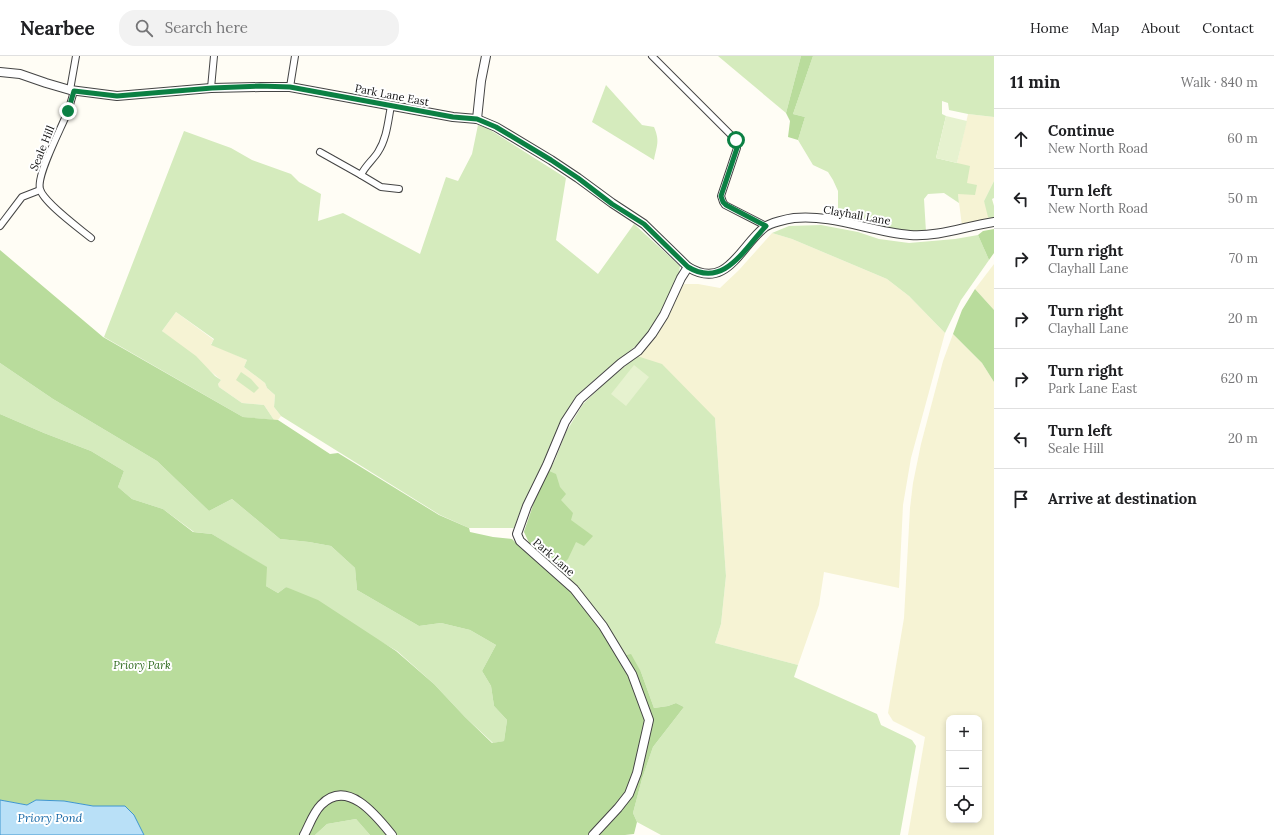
<!DOCTYPE html>
<meta charset="utf-8">
<style>
body{margin:0;font-family:Lora,serif;background:#f2f2f2;color:#202124}
.controls{position:absolute;right:12px;bottom:12px;display:grid;overflow:hidden;border-radius:8px;box-shadow:0 2px 6px #0003}
.controls button{width:36px;height:36px;display:grid;place-items:center;padding:0;border:0;border-bottom:1px solid #e0e0e0;background:#fff;color:#202124;font:20px sans-serif}
.stop{position:absolute;width:12px;height:12px;margin:-9px;border:3px solid #0b8043;border-radius:50%;background:#fff}
.stop.end{background:#0b8043;border-color:#fff;box-shadow:0 1px 4px #0008}
.list{margin:0;padding:0;list-style:none}
h2{display:flex;justify-content:space-between;align-items:center;height:52px;margin:0;padding:0 16px;font-size:17px}
h2 small{font-size:13px;font-weight:400;color:#757577}
.list li{display:grid;grid-template-columns:26px 1fr auto;gap:12px;align-items:center;box-sizing:border-box;height:60px;padding:0 16px;border-top:1px solid #e0e0e0}
.list b{display:block;font-size:15px;white-space:nowrap}
.list p{margin:0;font-size:13px;white-space:nowrap;color:#757577}
.list em{font-size:13px;font-style:normal;color:#757577}
.icon{flex:none;width:22px;height:22px;fill:none;stroke:currentColor;stroke-width:2;stroke-linecap:round;stroke-linejoin:round}
.map{position:relative;flex:none;width:994px;height:779px;overflow:hidden}
header{display:flex;align-items:center;gap:24px;box-sizing:border-box;height:56px;padding:0 20px;background:#fff;border-bottom:1px solid #e0e0e0}
header strong{font-size:19px}
nav{display:flex;gap:22px;margin-inline-start:auto;font-size:14px}
.search{width:280px;height:36px;background:#f2f2f2;display:flex;align-items:center;gap:10px;box-sizing:border-box;padding:0 14px;border-radius:16px;color:#757577;font-size:15px}
main{display:flex}
aside{flex:1;background:#fff}
.map>svg:first-child{display:block}
.farmland{fill:#f6f3d4;fill-rule:evenodd}
.green{fill:#d5ebbd}
.forest{fill:#b9dc9c}
.pitch{fill:#e6f2cf}
.water{fill:#b9e0f7;stroke:#3f96cf}
.lines{fill:none;stroke-linecap:round;stroke-linejoin:round}
.minor-casing{stroke:#444;stroke-width:8}
.tertiary-casing{stroke:#444;stroke-width:10}
.minor{stroke:#fff;stroke-width:6}
.tertiary{stroke:#fff;stroke-width:8}
.route{stroke:#0b8043;stroke-width:5}
.labels{text-anchor:middle;stroke-width:4;stroke-linejoin:round;paint-order:stroke}
.street-label{font-size:11px;fill:#111;stroke:#fff}
.park-label{font-size:11px;font-style:italic;fill:#2f6b1f;stroke:#fff}
.water-label{font-size:12px;font-style:italic;fill:#1768a6;stroke:#fff}
</style>
<header>
<strong>Nearbee</strong>
<div class="search"><svg class="icon" aria-label="search" viewBox="0 0 24 24"><circle cx="10" cy="10" r="6"/><path d="M15 15l6 6"/></svg>Search here</div>
<nav><a>Home</a><a>Map</a><a>About</a><a>Contact</a></nav>
</header>
<main>
<div class="map">
<svg width="994" height="779" viewBox="0 0 994 779">
<rect width="100%" height="100%" fill="#fffdf5"/>
<!-- farmland -->
<g class="farmland">
<path d="M968 58 994 61V125L984 145 993 163 962 170 954 107H957Z"/>
<path d="M772 177 792 183 887 223 909 240 945 277 911 402 903 449 899 532 824 516 819 549 798 609 715 587 721 568 726 520 715 363 637 300 646 292 684 228H698L720 232 739 214Z"/>
<path d="M994 208V254L975 233Z"/>
<path d="M176 256 214 284 211 288 247 304 244 311 265 327 267 332 275 339 274 351 281 360 278 364H274L264 349 242 347 219 331 218 328 221 324 162 275Z"/>
<path d="M953 278 982 307 994 326V779H908L925 681 893 665 888 657 904 562 910 452 913 427 921 388 943 305ZM949 662H979V764H949Z"/>
</g>
<!-- green -->
<g class="green">
<path d="M718 0H801L786 57Z"/>
<path d="M813 0H994V61L968 58 949 54 948 47 942 45V58L946 60 936 102 970 110 967 127 977 129 975 139 958 138 959 147 944 137 928 138 924 143 926 176 909 177 860 164 838 162V135L833 124 828 116 813 109 798 84 805 61 793 58Z"/>
<path d="M606 29 642 69 654 71C660 85 657 89 654 104L592 66Z"/>
<path d="M478 69 487 72 566 122 556 184 598 218 634 168 680 210 678 223 653 269 637 289 600 319 576 340 560 369 543 407 522 450 514 472H469L440 459 281 360 274 351 275 339 267 332 265 327 244 311 247 304 211 289 214 283 176 256 162 275 196 300 215 320 221 324 218 328 219 331 242 347 264 349 274 364 243 361 104 281 184 75 231 92 252 104 291 118 299 126 321 138 318 165 343 157 420 198 446 121 458 125 472 98Z"/>
<path d="M994 125V142L992 143 994 150V163H993L988 161 984 145Z"/>
<path d="M821 169 858 176 879 183 909 187 955 183 978 179 989 204 961 244 945 277 909 240 887 223 792 183 772 177 789 170Z"/>
<path d="M637 300 662 308 715 362 726 520 721 568 715 587 798 609 794 621 877 658 881 669 912 684 916 690 900 779H661L637 766 633 757 642 723 653 691 684 651 676 647 668 650 654 652 641 616 625 599 603 564 551 509 524 476 538 435 555 404 566 376 583 348 606 326Z"/>
<path d="M0 307 53 343 157 405 209 455 232 443 280 483 309 486 331 490 355 512 357 534 419 570 441 567 470 574 496 589 482 615 491 630 494 650 507 664 504 685 493 687 465 661 434 628 397 595 286 531 278 537 266 530V511L212 478 194 476 163 453 132 443 118 431 124 415 91 395 44 377 0 358Z"/>
<path d="M241 316 251 323 259 332 254 337 236 324Z"/>
<path d="M356 763 370 779H315L327 768Z"/>
</g>
<!-- forest -->
<g class="forest">
<path d="M801 0H813L793 58 805 61 798 84 788 81 790 65 786 57Z"/>
<path d="M994 173V197L989 204 978 179 983 175Z"/>
<path d="M0 194 103 281 243 361 278 364 330 398 338 397 439 459 469 472 470 476 493 481 512 483 520 491 567 529 600 572 618 601 631 598 641 616 654 652 668 650 676 647 684 651 653 691 642 723 633 757 637 766 634 778 625 779H370L356 763 327 768 315 779H144L125 750H93L64 745 36 744 27 749 0 744V358L44 377 91 395 124 415 118 431 132 443 163 453 193 476 212 478 267 511 266 530 278 537 286 531 318 544 396 595 434 628 465 661 492 687 504 685 507 664 494 650 491 630 482 615 496 589 470 574 441 567 419 570 357 534 355 512 331 490 309 486 280 483 232 443 209 455 157 405 53 343 0 307Z"/>
<path d="M975 233 994 254V326L982 307 953 278 962 254Z"/>
<path d="M549 415 556 418 560 431 566 438 561 444 573 457 571 464 593 480 584 490 576 486 568 503 557 514 532 493 524 476 538 435Z"/>
</g>
<!-- pitch -->
<g class="pitch">
<path d="M946 60 967 65 957 107 936 102Z"/>
<path d="M634 309 649 321 626 350 611 338Z"/>
</g>
<!-- water -->
<path class="water" d="M0 744 27 749 36 744 64 745 93 750H125L134 759 144 779H0Z"/>
<g class="lines">
<defs>
<g id="minor">
<path d="M652 0 736 84 737 92 721 140 723 146 725 149 766 170"/>
<path d="M290 31 295 0"/>
<path d="M211 32 214 0"/>
<path d="M70 34 76 0"/>
<path d="M74 35C72 42 70 49 68 55 62 71 36 119 40 133 43 146 79 172 91 182"/>
<path d="M320 96 361 119C365 110 373 104 378 96 387 82 388 65 391 50"/>
<path d="M361 119 381 131 399 133"/>
<path d="M0 170 22 141 40 134"/>
</g>
<g id="tertiary">
<path d="M0 16 20 18 46 27 70 34 117 40 211 32 261 31H290L453 61 477 63 496 71 551 104 578 122 612 147 644 168 688 211C727 235 740 190 765 171 770 167 787 163 794 162 833 158 871 176 910 179 939 181 966 170 994 166"/>
<path d="M477 63 481 25 486 0"/>
<path d="M304 779C309 770 313 757 321 749 347 722 376 759 392 779"/>
<path d="M593 779 618 752 629 738 637 717 649 664 632 618 603 570 574 533 520 485 517 478 527 450 547 409 565 366 580 343 621 307 638 295 652 278 664 259 681 222 688 211"/>
</g>
</defs>
<!-- minor casing -->
<use href="#minor" class="minor-casing"/>
<!-- tertiary casing -->
<use href="#tertiary" class="tertiary-casing"/>
<!-- minor -->
<use href="#minor" class="minor"/>
<!-- tertiary -->
<use href="#tertiary" class="tertiary"/>
</g>
<g class="lines">
<!-- route -->
<path class="route" d="M68 55 74 35 117 40 212 32 260 30 290 31 453 61 477 63 496 71 551 104 578 122 612 148 644 168 688 211C724 233 744 193 766 170L726 149 723 146 721 140 737 92 736 84"/>
</g>
<g class="labels">
<!-- street labels -->
<g class="street-label">
<text transform="translate(392 39) rotate(11)" y="4">Park Lane East</text>
<text transform="translate(42 92) rotate(-68)" y="4">Seale Hill</text>
<text transform="translate(857 159) rotate(10)" y="4">Clayhall Lane</text>
<text transform="translate(554 501) rotate(41)" y="4">Park Lane</text>
</g>
<!-- park labels -->
<g class="park-label">
<text x="142" y="613">Priory Park</text>
</g>
<!-- water labels -->
<g class="water-label">
<text x="50" y="766">Priory Pond</text>
</g>
</g>
</svg>
<div class="controls">
<button>+</button>
<button>−</button>
<button><svg class="icon" aria-label="locate" viewBox="0 0 24 24"><circle cx="12" cy="12" r="6"/><path d="M12 2v4M12 18v4M2 12h4M18 12h4"/></svg></button>
</div>
<div class="stop" style="left:736px;top:84px"></div>
<div class="stop end" style="left:68px;top:55px"></div>
</div>
<aside>
<h2>11 min<small>Walk · 840 m</small></h2>
<ul class="list">
<li><svg class="icon" aria-label="ahead" viewBox="0 0 24 24"><path d="M12 20V5M6 11l6-6 6 6"/></svg><div><b>Continue</b><p>New North Road</p></div><em>60 m</em></li>
<li><svg class="icon" aria-label="left" viewBox="0 0 24 24"><path d="M17 20v-9H6M10 6l-5 5 5 5"/></svg><div><b>Turn left</b><p>New North Road</p></div><em>50 m</em></li>
<li><svg class="icon" aria-label="right" viewBox="0 0 24 24"><path d="M7 20v-9h11M14 6l5 5-5 5"/></svg><div><b>Turn right</b><p>Clayhall Lane</p></div><em>70 m</em></li>
<li><svg class="icon" aria-label="right" viewBox="0 0 24 24"><path d="M7 20v-9h11M14 6l5 5-5 5"/></svg><div><b>Turn right</b><p>Clayhall Lane</p></div><em>20 m</em></li>
<li><svg class="icon" aria-label="right" viewBox="0 0 24 24"><path d="M7 20v-9h11M14 6l5 5-5 5"/></svg><div><b>Turn right</b><p>Park Lane East</p></div><em>620 m</em></li>
<li><svg class="icon" aria-label="left" viewBox="0 0 24 24"><path d="M17 20v-9H6M10 6l-5 5 5 5"/></svg><div><b>Turn left</b><p>Seale Hill</p></div><em>20 m</em></li>
<li><svg class="icon" aria-label="arrive" viewBox="0 0 24 24"><path d="M6 21V4h12l-3 4 3 4H6"/></svg><div><b>Arrive at destination</b></div></li>
</ul>
</aside>
</main>
